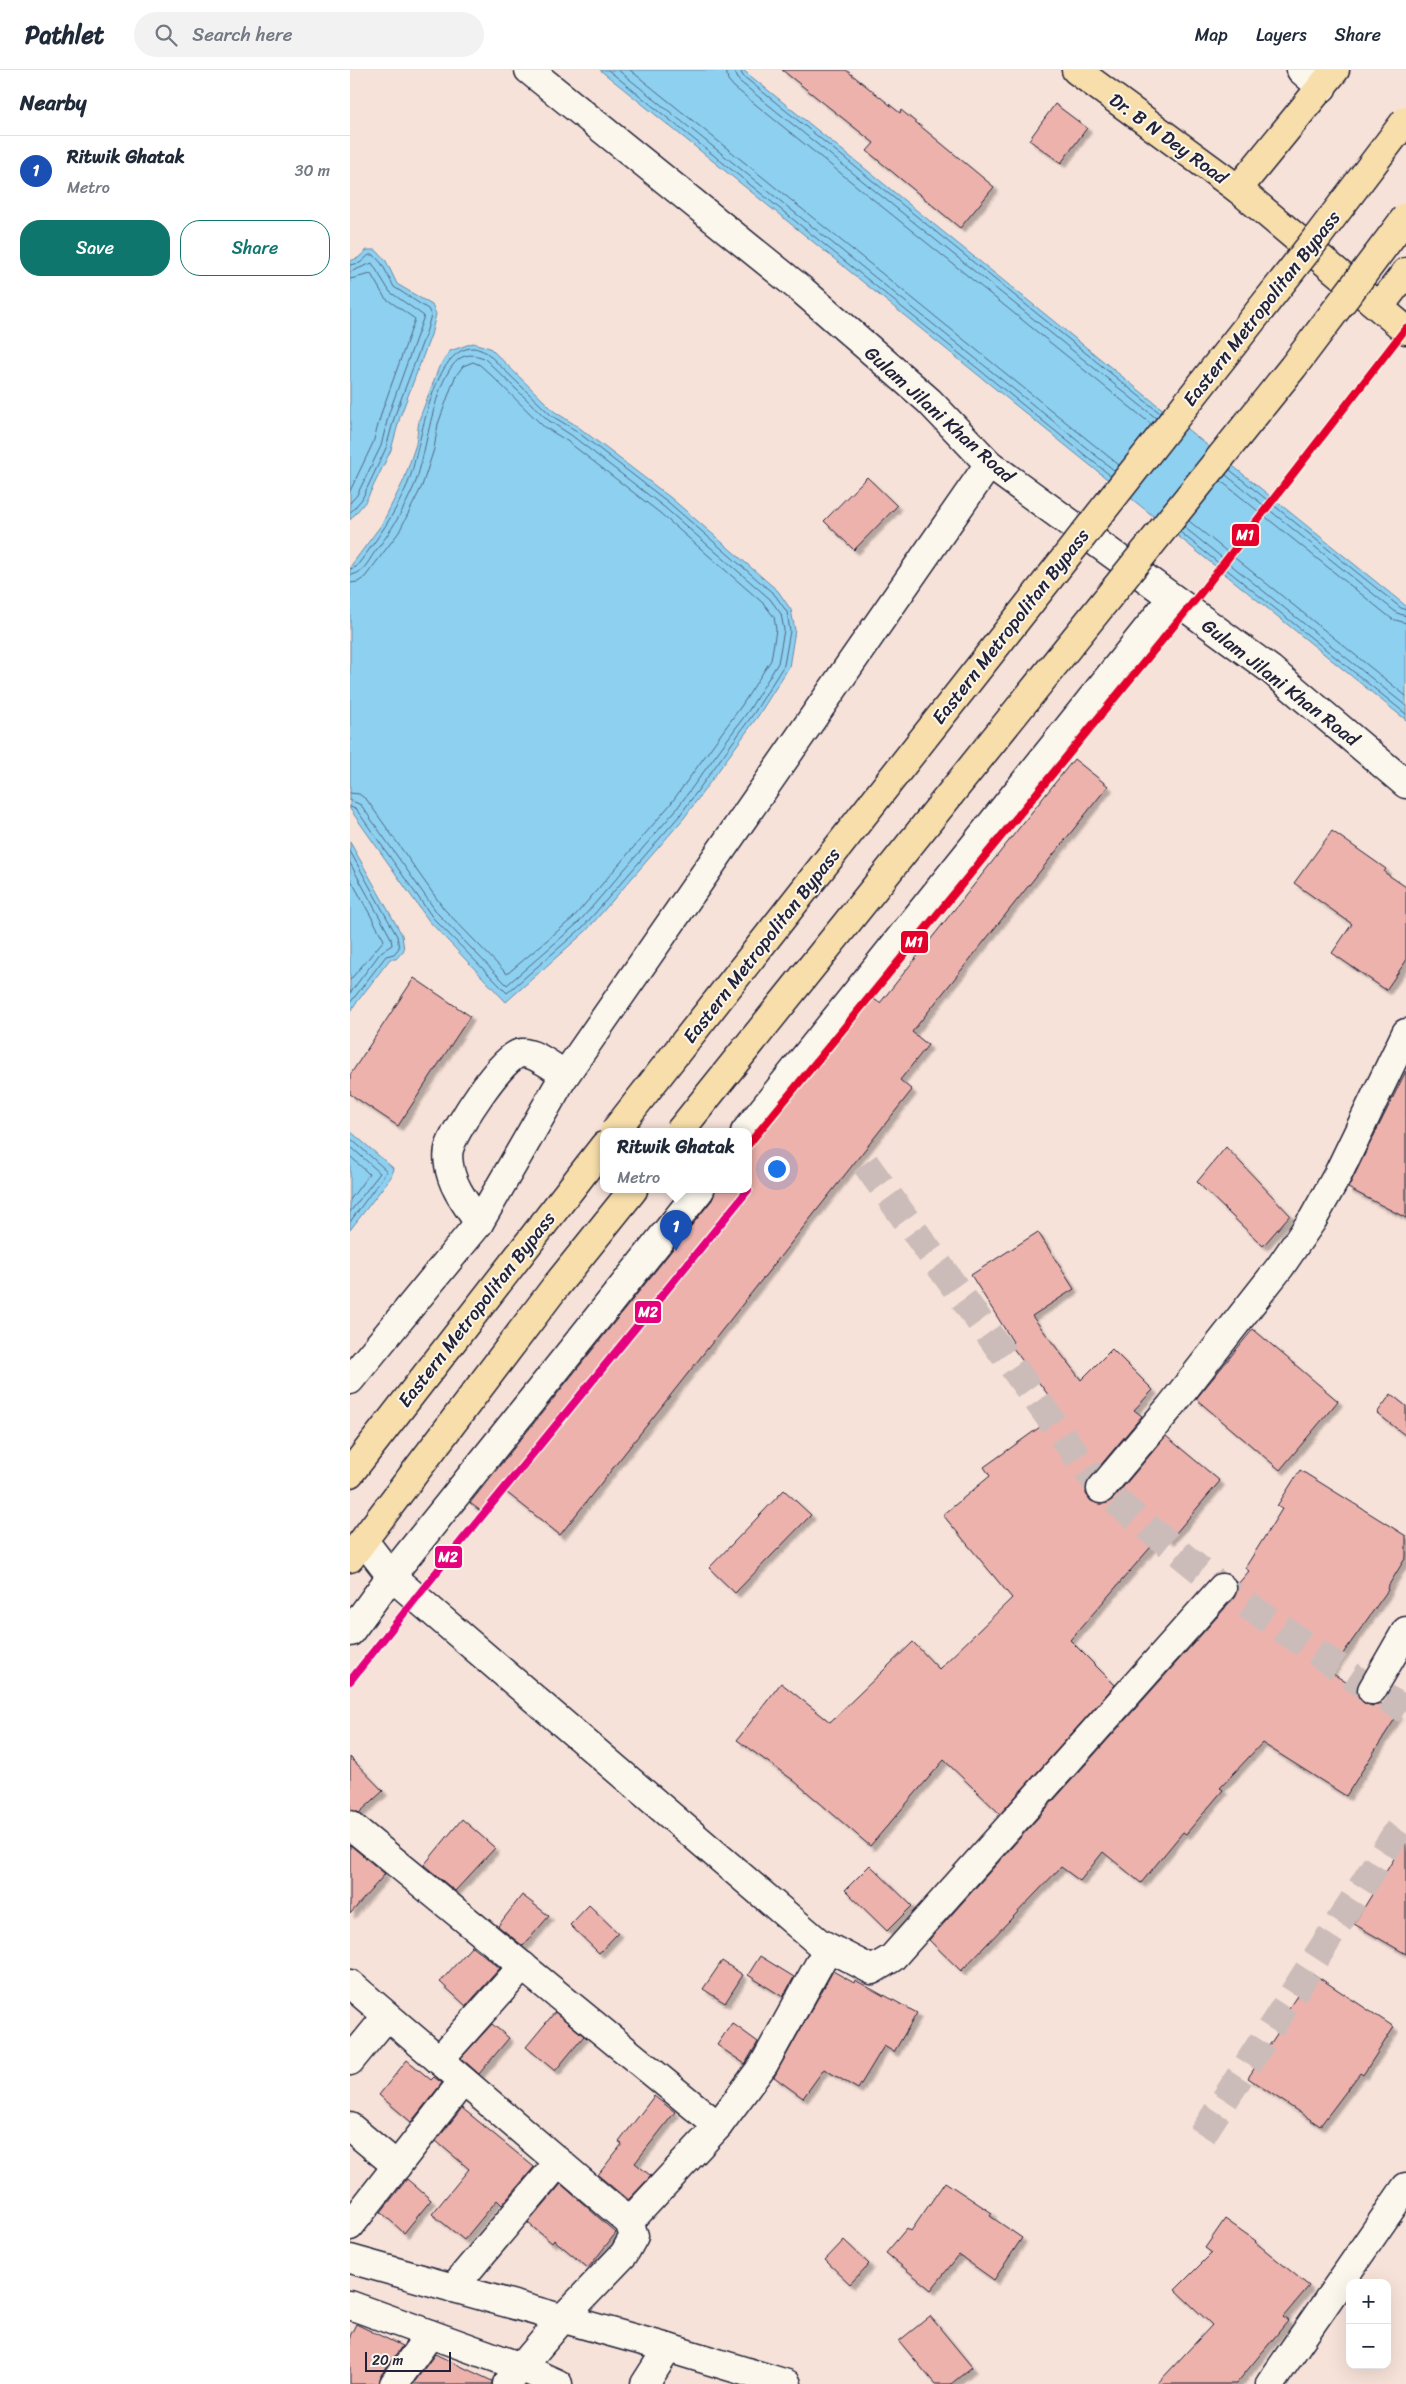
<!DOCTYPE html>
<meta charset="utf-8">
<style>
body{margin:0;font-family:Sriracha,sans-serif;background:#f2f2f3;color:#1f2937}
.controls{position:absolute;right:15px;bottom:15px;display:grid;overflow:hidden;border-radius:10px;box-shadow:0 5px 20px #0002}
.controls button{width:45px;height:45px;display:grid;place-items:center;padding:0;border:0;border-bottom:1px solid #e0e1e3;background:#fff;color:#1f2937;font:25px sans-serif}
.scale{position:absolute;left:15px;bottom:12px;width:86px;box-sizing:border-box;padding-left:5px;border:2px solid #22223b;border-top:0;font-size:14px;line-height:18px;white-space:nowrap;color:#22223b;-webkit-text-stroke:4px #fbf7ec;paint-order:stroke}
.you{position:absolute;left:426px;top:1098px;width:18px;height:18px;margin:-12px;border:4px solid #fff;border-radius:50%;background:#1a73e8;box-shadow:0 0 0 8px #1a73e833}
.badge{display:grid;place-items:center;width:32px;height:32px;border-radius:50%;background:#0f766e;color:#fff;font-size:16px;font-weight:700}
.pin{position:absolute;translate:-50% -41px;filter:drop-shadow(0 1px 2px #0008)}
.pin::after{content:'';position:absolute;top:26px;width:18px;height:15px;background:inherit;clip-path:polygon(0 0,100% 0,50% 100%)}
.popup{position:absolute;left:250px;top:1058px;width:152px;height:65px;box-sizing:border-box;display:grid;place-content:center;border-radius:10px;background:#fff;filter:drop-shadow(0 1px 4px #0005);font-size:16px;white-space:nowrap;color:#747a83}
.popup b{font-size:19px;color:#1f2937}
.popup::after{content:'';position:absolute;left:50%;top:100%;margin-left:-10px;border:10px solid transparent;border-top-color:#fff}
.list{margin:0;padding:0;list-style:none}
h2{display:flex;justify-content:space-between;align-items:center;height:65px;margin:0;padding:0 20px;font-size:21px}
h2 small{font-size:16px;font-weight:400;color:#747a83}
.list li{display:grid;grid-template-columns:32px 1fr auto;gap:15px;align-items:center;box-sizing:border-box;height:70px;padding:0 20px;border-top:1px solid #e0e1e3}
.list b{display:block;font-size:19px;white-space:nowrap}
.list p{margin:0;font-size:16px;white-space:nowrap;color:#747a83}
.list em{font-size:16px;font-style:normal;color:#747a83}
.actions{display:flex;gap:10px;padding:15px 20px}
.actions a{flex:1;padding:11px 0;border:1px solid #0f766e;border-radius:20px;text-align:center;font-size:18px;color:#0f766e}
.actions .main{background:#0f766e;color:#fff}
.icon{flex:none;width:28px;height:28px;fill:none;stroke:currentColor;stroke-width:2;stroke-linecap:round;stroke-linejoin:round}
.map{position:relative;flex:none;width:1056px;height:2314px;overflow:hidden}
header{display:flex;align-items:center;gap:30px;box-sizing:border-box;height:70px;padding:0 25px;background:#fff;border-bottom:1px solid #e0e1e3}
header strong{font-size:24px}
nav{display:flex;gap:28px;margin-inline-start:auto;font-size:18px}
.search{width:350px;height:45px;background:#f2f2f3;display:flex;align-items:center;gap:12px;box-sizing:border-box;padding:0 18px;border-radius:28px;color:#747a83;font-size:19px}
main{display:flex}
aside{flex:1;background:#fff}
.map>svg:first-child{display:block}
.water{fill:#8ed0f0;stroke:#638aa8}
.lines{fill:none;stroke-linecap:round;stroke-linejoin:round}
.shore{stroke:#4d6883;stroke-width:1}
.building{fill:#edb2ac;stroke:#22223b;filter:url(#shadow)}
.minor-tunnel{stroke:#ccbcb9;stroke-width:28;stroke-dasharray:28 14;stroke-linecap:butt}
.minor-casing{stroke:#22223b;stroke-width:31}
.major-casing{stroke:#22223b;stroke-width:31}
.minor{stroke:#fbf7ec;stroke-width:28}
.major{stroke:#f8deab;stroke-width:28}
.major-bridge-casing{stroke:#22223b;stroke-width:31;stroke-linecap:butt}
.major-bridge{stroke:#f8deab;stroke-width:28}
.metro-1-casing{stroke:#fbf7ec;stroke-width:11}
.metro-2-casing{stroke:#fbf7ec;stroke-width:11}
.metro-1{stroke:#e4002b;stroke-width:8}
.metro-2{stroke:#e5007d;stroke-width:8}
.labels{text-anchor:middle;stroke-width:4;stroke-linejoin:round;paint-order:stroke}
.street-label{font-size:19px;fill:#22223b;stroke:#fbf7ec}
.line-badge{stroke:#fbf7ec;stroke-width:2}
.badge-label{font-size:14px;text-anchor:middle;font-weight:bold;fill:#fff}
</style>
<header>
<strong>Pathlet</strong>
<div class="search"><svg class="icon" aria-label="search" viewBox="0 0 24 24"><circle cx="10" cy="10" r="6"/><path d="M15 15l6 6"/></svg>Search here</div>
<nav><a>Map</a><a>Layers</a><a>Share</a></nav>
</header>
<main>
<aside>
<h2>Nearby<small></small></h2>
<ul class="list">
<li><span class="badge" style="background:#1a4fb4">1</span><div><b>Ritwik Ghatak</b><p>Metro</p></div><em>30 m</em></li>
</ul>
<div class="actions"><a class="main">Save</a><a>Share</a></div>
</aside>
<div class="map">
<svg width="1056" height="2314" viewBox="0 0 1056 2314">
<defs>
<filter id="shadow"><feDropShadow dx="4.5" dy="4.5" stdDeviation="1" flood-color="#0004"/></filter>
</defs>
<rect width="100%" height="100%" fill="#f7e2d9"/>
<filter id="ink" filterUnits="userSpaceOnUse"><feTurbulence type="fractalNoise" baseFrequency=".02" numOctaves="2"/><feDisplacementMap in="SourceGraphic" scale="10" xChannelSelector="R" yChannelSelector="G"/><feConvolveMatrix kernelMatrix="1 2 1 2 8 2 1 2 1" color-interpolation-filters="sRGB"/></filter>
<g filter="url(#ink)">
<!-- water -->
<g class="water">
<path d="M250 0H393L1056 536V650Z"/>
<path d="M17 180H26L36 191 47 214 82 235 86 244 81 265 50 347 41 380 16 431 0 450V191L8 188Z"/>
<path d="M123 273 140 278 205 342 227 356 321 428 428 521 441 540 445 560 439 597 408 646 334 748 236 861 156 932 79 851 0 739V497L32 454 54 410 66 374 69 350 89 297 100 281Z"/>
<path d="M0 772 52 865 54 880 46 889H40L0 941Z"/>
<path d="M0 1061 43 1098 41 1107 0 1160Z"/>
</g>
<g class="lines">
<!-- shore -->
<g class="shore">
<path d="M258 0 761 406"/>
<path d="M268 0 765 401"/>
<path d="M280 0 769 395"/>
<path d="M376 0 378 10 384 17 801 354"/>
<path d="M384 0 389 11 806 348"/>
<path d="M390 0 393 6 810 343"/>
<path d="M0 195 10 193 19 185H24L32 194 44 217 78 239 81 245 76 263 45 345 36 378 12 429 0 443"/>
<path d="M0 202 22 193 40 222 74 246 39 343 31 376 7 425 0 433"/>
<path d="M0 209 21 204 35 228 65 249 32 341 23 373 0 421"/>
<path d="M880 400 1051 538 1056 540"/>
<path d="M876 405 1047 543 1056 546"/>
<path d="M871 411 1042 549 1056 553"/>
<path d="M839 451 1056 626"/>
<path d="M834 457 1056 636"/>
<path d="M830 462 1056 644"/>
<path d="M0 499 6 497C27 470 45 444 58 413 71 382 80 278 123 278 127 278 133 281 137 283L202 346 225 360 318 432 425 525 437 542 440 561 434 595 404 643 330 745 233 857 157 923 83 848 6 739 0 737"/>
<path d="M0 505C12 505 18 492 24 483 41 462 54 439 65 414 77 383 83 309 109 289 117 283 126 285 134 288L198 350 221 365 314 437 420 529 431 544 434 560 428 593 399 640 325 741 228 853 157 915 88 844 11 735 0 730"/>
<path d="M0 513 8 512 15 507 49 462 72 416 84 379 88 354 105 307 113 296 123 292 130 295 141 305 193 356 217 371 310 443 414 534 424 547 426 560 421 590 392 635 319 736 223 848 157 904 94 839 17 730 9 724 0 723"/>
<path d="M0 781 47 866 49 878 44 884 36 886 0 933"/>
<path d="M0 793 41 868 42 875 31 882 0 923"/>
<path d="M0 808 34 870 0 910"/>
<path d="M0 1068 37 1101 0 1152"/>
<path d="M0 1076 30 1103 0 1142"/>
<path d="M0 1086 19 1104 0 1130"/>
</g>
</g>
<!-- building -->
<g class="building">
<path d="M432 0H496L550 43 551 40 644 117 610 158 517 81 524 73Z"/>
<path d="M705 34 737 58 711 93 679 70Z"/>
<path d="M517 407 547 436 504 480 474 451Z"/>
<path d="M724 689 758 716 562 962 578 975 550 1010 562 1020 210 1465 151 1418 132 1442 120 1433 362 1130 365 1120H398V1077L407 1072 522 928 530 933Z"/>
<path d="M982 761 1036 799 1034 802 1056 817V891L1036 920 982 883 1002 854 944 813Z"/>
<path d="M64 908 120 946 48 1056 0 1024V1005Z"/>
<path d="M1056 1001V1148L998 1118Z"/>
<path d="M876 1077 940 1145 913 1176 847 1112Z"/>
<path d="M688 1162 724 1219 682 1246 731 1310 762 1279 803 1320 784 1340 792 1346 739 1409 736 1416V1424L741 1431 749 1434 757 1433 763 1429 816 1366 870 1411 820 1470 813 1463 720 1570 765 1615 650 1744 594 1690 520 1776 443 1710 387 1670 431 1613 480 1652 563 1572 589 1599 662 1528 593 1445 640 1406 634 1397 711 1342 660 1274 663 1272 621 1205Z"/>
<path d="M903 1259 988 1331 930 1400 846 1329Z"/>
<path d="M1041 1324 1056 1336V1366L1027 1343Z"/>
<path d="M950 1400 1056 1466V1487L1037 1518 1038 1520 980 1602 1007 1619 1008 1627 1014 1633 1022 1636 1030 1633 1048 1644 996 1726 912 1673 870 1718 873 1720 836 1764 833 1762 791 1813 753 1782 730 1811 711 1797 611 1901 579 1870 884 1528 887 1522V1515L899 1501 895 1498 932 1439 927 1436Z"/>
<path d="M434 1420 461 1445 385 1523 359 1498Z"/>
<path d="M0 1687 33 1721 9 1743 0 1740Z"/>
<path d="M112 1749 145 1778 105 1821 74 1795Z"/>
<path d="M1056 1769V1884L1004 1854Z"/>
<path d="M0 1775 35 1804 0 1844Z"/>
<path d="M520 1795 562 1836 537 1861 495 1820Z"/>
<path d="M172 1825 199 1846 173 1876 148 1856Z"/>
<path d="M239 1835 268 1863 249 1883 220 1855Z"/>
<path d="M122 1876 150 1898 116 1936 90 1912Z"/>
<path d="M410 1886 444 1907 433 1927 398 1905Z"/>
<path d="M372 1891 393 1905 375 1933 353 1919Z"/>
<path d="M483 1901 504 1913 505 1910 534 1926V1925L567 1943 544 1982 534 1976 508 2019 474 1999 453 2028 424 2007Z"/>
<path d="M962 1903 1044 1957 1013 2005 1010 2003 970 2056 898 2008 934 1953 931 1950Z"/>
<path d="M205 1942 234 1966 205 2001 176 1977Z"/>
<path d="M382 1953 408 1972 395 1994 367 1975Z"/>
<path d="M142 1954 159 1968 129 2004 111 1988Z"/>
<path d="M57 1990 81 2010 84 2007 92 2013 61 2052 29 2025Z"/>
<path d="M304 2026 325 2042 285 2093 301 2106 278 2130 248 2105 272 2074 269 2072Z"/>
<path d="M112 2038 184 2097 152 2135 147 2130 114 2170 82 2144 119 2099 86 2071Z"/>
<path d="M57 2109 81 2130 54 2163 31 2142Z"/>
<path d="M595 2112 642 2143 640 2146 672 2168 644 2210 609 2185 581 2220 536 2183 557 2158 561 2161Z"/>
<path d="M211 2114 266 2163 238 2198 204 2170 202 2173 178 2153Z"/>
<path d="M875 2149 906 2171 905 2172 959 2216 933 2247 938 2251 886 2314H807L862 2255 825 2220 862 2183 855 2178Z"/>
<path d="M494 2170 519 2194 500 2214 475 2190Z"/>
<path d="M580 2246 622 2297 601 2314H585L549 2271Z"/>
<path d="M6 2254 52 2276 31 2305 29 2314H0V2266Z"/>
<path d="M85 2284 142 2311V2314H63Z"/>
</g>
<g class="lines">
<!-- minor-tunnel -->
<g class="minor-tunnel">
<path d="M515 1093 751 1419 872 1518 1022 1620 1056 1640"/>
<path d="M852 2065 1056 1748"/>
</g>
<defs>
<g id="minor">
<path d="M179 0 453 221 579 331 639 394 920 599 1056 714"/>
<path d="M951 0 972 18"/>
<path d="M395 1062 822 528"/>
<path d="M129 1153C117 1135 102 1117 99 1095 98 1089 98 1081 100 1076 106 1058 153 984 171 983 185 982 203 998 215 1004"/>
<path d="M0 1310 129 1153 211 1011 639 394"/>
<path d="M751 1419 821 1336 930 1197 963 1149 988 1104 1056 963"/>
<path d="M14 1471 41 1506 468 1872 522 1900 542 1888 872 1518"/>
<path d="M0 1562 41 1506 350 1120"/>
<path d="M1022 1620 1056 1561"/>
<path d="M0 1755 368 2056"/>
<path d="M0 1914 279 2152 284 2166 274 2184 213 2248 157 2314"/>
<path d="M89 1990 173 1896"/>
<path d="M0 1991 37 1946"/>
<path d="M0 2057 47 2096"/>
<path d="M279 2152 368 2056 414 1994 478 1878"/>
<path d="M0 2156 113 2011"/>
<path d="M0 2189 318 2278 437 2314"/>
<path d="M103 2218 209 2092"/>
<path d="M0 2235 171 2297 208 2314"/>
<path d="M44 2314 80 2264"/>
<path d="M295 2314 318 2278"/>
<path d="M920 2314 1056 2117"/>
</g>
<g id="major">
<path d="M726 0 888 119 1056 260"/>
<path d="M888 119 985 0"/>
<path d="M1030 236 1056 202"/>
<path d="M0 1403 254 1076"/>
<path d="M0 1488 206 1216 283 1120"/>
</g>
</defs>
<!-- minor casing -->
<use href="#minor" class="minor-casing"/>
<!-- major casing -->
<use href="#major" class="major-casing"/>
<!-- minor -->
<use href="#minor" class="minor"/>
<!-- major -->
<use href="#major" class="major"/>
<defs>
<g id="major-bridge">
<path d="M264 1062 962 174 1056 50"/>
<path d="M329 1062 943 297 1056 147"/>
</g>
</defs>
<!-- major-bridge casing -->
<use href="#major-bridge" class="major-bridge-casing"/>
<!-- major-bridge -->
<use href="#major-bridge" class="major-bridge"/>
<defs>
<path id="metro-1" d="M398 1075 850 524 1056 258"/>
<path id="metro-2" d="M0 1611 105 1479 398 1120"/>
</defs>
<!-- metro-1 casing -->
<use href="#metro-1" class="metro-1-casing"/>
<!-- metro-2 casing -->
<use href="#metro-2" class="metro-2-casing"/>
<!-- metro-1 -->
<use href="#metro-1" class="metro-1"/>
<!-- metro-2 -->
<use href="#metro-2" class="metro-2"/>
</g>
</g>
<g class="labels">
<!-- street labels -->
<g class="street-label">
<text transform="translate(819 68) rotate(36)" y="7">Dr. B N Dey Road</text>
<text transform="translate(911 238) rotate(-52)" y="7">Eastern Metropolitan Bypass</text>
<text transform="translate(590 344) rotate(42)" y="7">Gulam Jilani Khan Road</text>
<text transform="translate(660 556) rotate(-52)" y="7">Eastern Metropolitan Bypass</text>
<text transform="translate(931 612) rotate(38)" y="7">Gulam Jilani Khan Road</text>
<text transform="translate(411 875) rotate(-52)" y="7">Eastern Metropolitan Bypass</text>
<text transform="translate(126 1239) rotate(-52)" y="7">Eastern Metropolitan Bypass</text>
</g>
</g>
<g class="line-badge">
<rect x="881" y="453" width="29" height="24" rx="5" fill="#e4002b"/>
<rect x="550" y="860" width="29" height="24" rx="5" fill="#e4002b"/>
<rect x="284" y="1230" width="28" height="24" rx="5" fill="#e5007d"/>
<rect x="84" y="1475" width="29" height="24" rx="5" fill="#e5007d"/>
</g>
<g class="badge-label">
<text x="895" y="470">M1</text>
<text x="564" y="877">M1</text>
<text x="298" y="1247">M2</text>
<text x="98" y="1492">M2</text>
</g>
</svg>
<div class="controls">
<button>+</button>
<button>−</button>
</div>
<div class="scale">20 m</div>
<div class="you"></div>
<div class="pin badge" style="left:326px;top:1181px;background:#1a4fb4">1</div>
<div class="popup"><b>Ritwik Ghatak</b>Metro</div>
</div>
</main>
